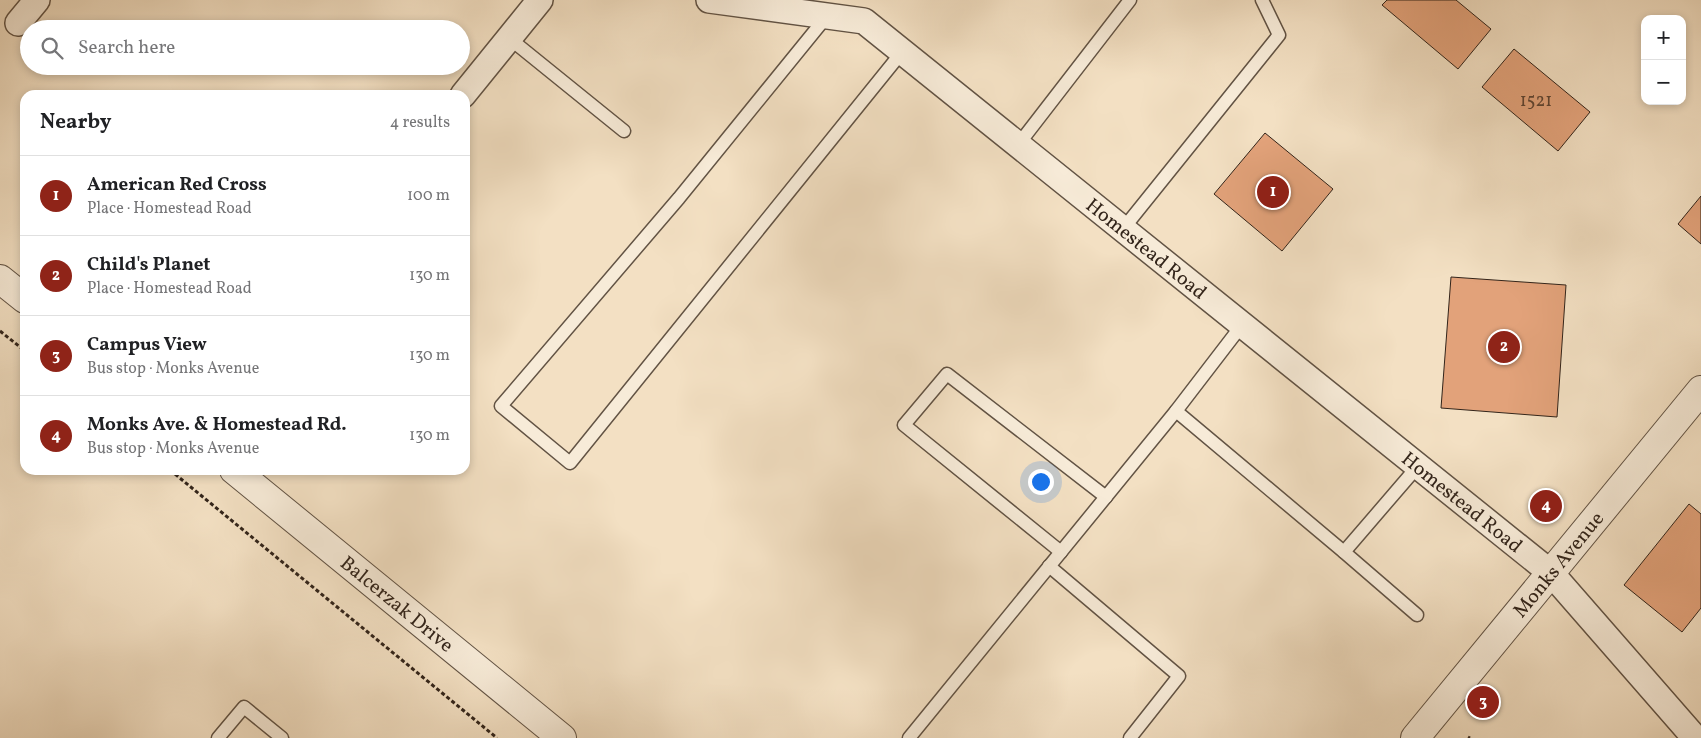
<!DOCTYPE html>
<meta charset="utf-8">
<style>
body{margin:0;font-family:Vollkorn,serif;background:#f6f6f6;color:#202124}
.controls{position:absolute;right:15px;top:15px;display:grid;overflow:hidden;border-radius:10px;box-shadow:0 2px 8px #0003}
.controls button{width:45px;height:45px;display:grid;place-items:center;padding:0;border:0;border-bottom:1px solid #e0e0e0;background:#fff;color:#202124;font:25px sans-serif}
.you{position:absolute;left:1040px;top:481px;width:18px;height:18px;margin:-12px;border:4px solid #fff;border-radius:50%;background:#1a73e8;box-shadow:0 0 0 8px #1a73e833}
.badge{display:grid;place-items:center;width:32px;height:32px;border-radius:50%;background:#8f2418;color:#fff;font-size:16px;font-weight:700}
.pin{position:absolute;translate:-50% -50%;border:2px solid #fff;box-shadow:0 1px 5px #0006}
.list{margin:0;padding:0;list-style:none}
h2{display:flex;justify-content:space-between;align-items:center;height:65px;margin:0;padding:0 20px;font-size:21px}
h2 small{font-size:16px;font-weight:400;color:#757577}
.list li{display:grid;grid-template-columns:32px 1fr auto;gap:15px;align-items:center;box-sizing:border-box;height:80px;padding:0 20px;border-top:1px solid #e0e0e0}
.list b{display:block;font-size:19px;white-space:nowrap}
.list p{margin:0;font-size:16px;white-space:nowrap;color:#757577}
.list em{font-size:16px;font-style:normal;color:#757577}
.icon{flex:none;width:28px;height:28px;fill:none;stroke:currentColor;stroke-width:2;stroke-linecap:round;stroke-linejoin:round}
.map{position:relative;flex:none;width:1701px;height:738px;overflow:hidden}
.search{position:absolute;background:#fff;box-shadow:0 2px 8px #0003;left:20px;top:20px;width:450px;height:55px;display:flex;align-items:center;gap:12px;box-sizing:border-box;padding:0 18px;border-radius:28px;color:#757577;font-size:19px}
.panel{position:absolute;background:#fff;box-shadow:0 2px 8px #0003;left:20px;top:90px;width:450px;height:385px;border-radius:15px}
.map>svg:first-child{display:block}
.building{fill:#e2a27a;stroke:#32241a}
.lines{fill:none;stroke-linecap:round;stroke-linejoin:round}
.service-casing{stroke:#625344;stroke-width:15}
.minor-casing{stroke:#625344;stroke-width:28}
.tertiary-casing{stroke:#625344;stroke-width:30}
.path{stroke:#32241a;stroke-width:3;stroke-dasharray:4 2.5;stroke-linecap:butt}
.service{stroke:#f7ebd8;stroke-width:12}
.minor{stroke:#f7ebd8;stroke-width:25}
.tertiary{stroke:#f7ebd8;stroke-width:28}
.labels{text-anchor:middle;stroke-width:4;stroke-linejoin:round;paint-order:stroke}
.number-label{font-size:18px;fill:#5e4432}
.street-label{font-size:20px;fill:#32241a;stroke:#f7ebd8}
</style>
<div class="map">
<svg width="1701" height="738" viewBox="0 0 1701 738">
<rect width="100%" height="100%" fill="#f3e0c3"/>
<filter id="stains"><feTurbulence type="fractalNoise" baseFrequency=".004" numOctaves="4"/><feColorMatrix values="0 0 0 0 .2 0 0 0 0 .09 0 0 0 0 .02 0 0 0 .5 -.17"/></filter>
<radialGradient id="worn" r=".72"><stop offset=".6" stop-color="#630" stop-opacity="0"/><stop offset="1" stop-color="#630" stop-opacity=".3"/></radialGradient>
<!-- building -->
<g class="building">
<path d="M1387 0H1456L1491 29 1458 69 1382 5Z"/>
<path d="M1514 49 1590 112 1558 151 1482 87Z"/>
<path d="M1265 133 1333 189 1282 251 1214 194Z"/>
<path d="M1701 196V244L1678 224Z"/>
<path d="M1451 277 1566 285 1557 417 1441 408Z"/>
<path d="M1689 504 1701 514V608L1682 632 1624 585Z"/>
</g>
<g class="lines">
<defs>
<g id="service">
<path d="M827 16 679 198 501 406 570 463 902 52"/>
<path d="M509 38 624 131"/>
<path d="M1018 145 1130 0"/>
<path d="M1123 229 1279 35 1262 0"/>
<path d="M1242 325 1176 411 1344 552 1418 466"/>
<path d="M1061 552 904 425 947 374 1106 497"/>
<path d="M1344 552 1417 615"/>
<path d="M1049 566 1179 676 1130 738"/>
<path d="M218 738 244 707 282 738"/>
<path d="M909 738 1176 411"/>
</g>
<g id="minor">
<path id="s1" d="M709 0 864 21 1551 573 1695 738"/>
<path d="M18 23 37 0"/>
<path d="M463 95 540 0"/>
</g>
<g id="tertiary">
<path d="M0 279 25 299"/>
<path id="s2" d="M234 470 562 738"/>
<path id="s3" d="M1415 738 1701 390"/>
</g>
</defs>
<!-- service casing -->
<use href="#service" class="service-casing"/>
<!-- minor casing -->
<use href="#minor" class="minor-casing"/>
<!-- tertiary casing -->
<use href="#tertiary" class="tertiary-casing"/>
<!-- path -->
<g class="path">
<path d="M0 331 25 351"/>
<path d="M170 470 497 738"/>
<path d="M1468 737 1470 738"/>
</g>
<!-- service -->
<use href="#service" class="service"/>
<!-- minor -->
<use href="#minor" class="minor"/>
<!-- tertiary -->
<use href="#tertiary" class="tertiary"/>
</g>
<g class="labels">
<!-- number labels -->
<g class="number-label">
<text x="1536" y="106">1521</text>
</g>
<!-- street labels -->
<g class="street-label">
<text dy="7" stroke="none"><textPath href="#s1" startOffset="519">Homestead Road</textPath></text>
<text dy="7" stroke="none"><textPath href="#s1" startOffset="924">Homestead Road</textPath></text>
<text dy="7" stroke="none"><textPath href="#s3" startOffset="225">Monks Avenue</textPath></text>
<text dy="7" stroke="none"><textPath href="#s2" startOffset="211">Balcerzak Drive</textPath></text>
</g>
</g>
<rect width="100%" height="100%" filter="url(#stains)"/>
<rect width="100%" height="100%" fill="url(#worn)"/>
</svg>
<div class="controls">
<button>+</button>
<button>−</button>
</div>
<div class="you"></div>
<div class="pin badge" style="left:1273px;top:192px">1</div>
<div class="pin badge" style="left:1504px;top:347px">2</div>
<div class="pin badge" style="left:1483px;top:702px">3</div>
<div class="pin badge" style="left:1546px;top:506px">4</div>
<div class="search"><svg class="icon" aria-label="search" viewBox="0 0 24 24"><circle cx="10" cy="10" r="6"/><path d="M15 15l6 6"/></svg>Search here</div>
<section class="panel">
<h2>Nearby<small>4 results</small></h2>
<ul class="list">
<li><span class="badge">1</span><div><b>American Red Cross</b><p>Place · Homestead Road</p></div><em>100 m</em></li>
<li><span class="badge">2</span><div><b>Child's Planet</b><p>Place · Homestead Road</p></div><em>130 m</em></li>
<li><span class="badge">3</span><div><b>Campus View</b><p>Bus stop · Monks Avenue</p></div><em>130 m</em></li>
<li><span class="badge">4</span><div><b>Monks Ave. &amp; Homestead Rd.</b><p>Bus stop · Monks Avenue</p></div><em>130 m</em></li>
</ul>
</section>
</div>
